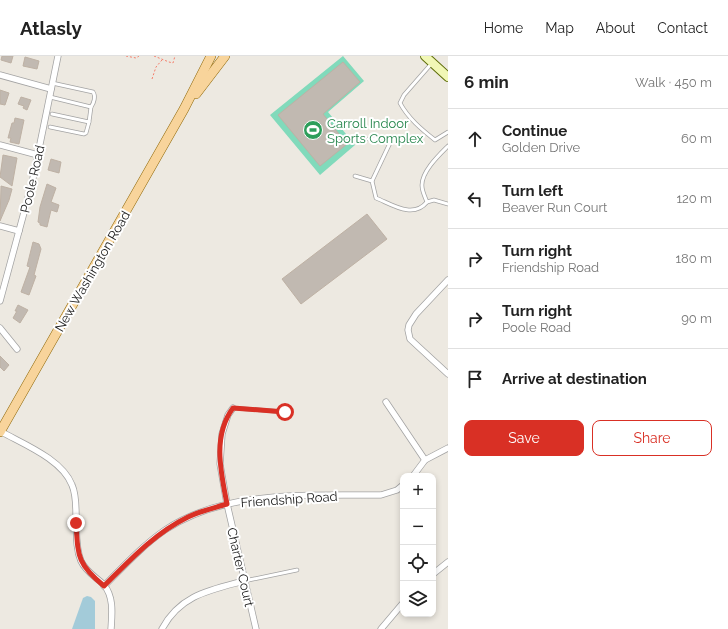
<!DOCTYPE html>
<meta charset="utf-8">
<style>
body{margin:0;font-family:Raleway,sans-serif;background:#f2f2f2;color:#222}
.controls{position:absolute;right:12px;bottom:12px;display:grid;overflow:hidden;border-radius:8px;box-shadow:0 2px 6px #0003}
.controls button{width:36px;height:36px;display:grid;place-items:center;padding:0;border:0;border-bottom:1px solid #e0e0e0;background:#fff;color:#222;font:20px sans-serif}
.stop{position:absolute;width:12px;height:12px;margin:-9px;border:3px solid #d93025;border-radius:50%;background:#fff}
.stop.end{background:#d93025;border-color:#fff;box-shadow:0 1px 4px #0008}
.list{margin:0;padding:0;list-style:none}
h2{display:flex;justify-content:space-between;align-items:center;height:52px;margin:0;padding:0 16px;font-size:17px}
h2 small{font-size:13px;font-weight:400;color:#767676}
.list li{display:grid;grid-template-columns:26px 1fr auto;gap:12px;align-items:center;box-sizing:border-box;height:60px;padding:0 16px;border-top:1px solid #e0e0e0}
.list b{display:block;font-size:15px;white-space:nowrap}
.list p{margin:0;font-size:13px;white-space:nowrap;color:#767676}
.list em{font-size:13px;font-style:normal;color:#767676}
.actions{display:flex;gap:8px;padding:12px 16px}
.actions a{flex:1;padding:9px 0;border:1px solid #d93025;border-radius:8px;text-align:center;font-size:14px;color:#d93025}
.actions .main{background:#d93025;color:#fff}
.icon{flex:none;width:22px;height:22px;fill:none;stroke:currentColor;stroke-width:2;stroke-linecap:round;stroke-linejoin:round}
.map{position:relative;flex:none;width:448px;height:573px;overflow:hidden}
header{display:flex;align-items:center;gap:24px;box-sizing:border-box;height:56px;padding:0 20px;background:#fff;border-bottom:1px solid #e0e0e0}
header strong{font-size:19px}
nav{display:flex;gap:22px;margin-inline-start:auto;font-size:14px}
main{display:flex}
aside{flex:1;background:#fff}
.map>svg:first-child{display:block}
.pitch{fill:#81dabb}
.water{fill:#a3cbd9}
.building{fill:#c1b9b1;stroke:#beb1a4}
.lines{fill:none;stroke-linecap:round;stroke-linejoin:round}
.lane-casing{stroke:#a3a3a3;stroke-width:4.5}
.street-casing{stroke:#a3a3a3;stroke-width:7}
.secondary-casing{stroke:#5e6d08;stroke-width:10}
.primary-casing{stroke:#8e6605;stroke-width:10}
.path{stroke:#f47e6b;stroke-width:1;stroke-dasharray:2 2;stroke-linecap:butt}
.lane{stroke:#fff;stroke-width:3}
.street{stroke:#fff;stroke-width:5.5}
.secondary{stroke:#f1f7b6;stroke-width:8}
.primary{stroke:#f8d49b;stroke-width:9}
.route{stroke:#d93025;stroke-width:5}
.labels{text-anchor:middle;stroke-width:4;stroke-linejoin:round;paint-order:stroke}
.leisure-label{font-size:13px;fill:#27864d;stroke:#fff;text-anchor:start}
.street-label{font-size:13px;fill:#1c1c1c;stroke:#fff}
</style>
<header>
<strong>Atlasly</strong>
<nav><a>Home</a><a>Map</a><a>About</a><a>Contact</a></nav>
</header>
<main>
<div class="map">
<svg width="448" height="573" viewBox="0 0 448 573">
<rect width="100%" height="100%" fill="#ede9e1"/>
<!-- pitch -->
<path class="pitch" d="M343 0 364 25 328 56 355 89 320 119 270 59Z"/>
<!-- water -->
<path class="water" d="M87 540 91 541 95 545V573H72L83 542Z"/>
<!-- building -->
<g class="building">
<path d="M2 0H13L11 7 1 4Z"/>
<path d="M25 1 39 5 37 13 23 10Z"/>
<path d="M343 6 360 26 323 58 347 88 320 110 278 59Z"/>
<path d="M0 34 9 37 5 49 0 48Z"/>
<path d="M21 41 31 44 27 54 23 52 24 50 18 48Z"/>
<path d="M15 62 24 64 19 88 10 86 11 82H8L12 67H14Z"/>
<path d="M3 99 17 102 12 130 0 121Z"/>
<path d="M51 103 61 106 59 117 48 114Z"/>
<path d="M47 128 56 132 51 146 59 149 57 156 51 154 47 171 40 169V167L38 166 40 151Z"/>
<path d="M1 130 12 133 9 144 0 165Z"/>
<path d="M367 158 387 183 301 248 282 223Z"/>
<path d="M33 186 39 188 41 193 34 219 36 220 29 239 21 236 30 211 27 210Z"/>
<path d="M18 249 28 254 20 267 13 262 17 255H15Z"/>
<path d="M0 300 9 309 4 315 0 311Z"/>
</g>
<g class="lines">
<defs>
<g id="lane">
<path d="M432 7 404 39 400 47C408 62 421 73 435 84L448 76"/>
<path d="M50 41 91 51C94 47 96 40 93 36L52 27"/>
<path d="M52 58 89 66 91 51"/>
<path d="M50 71 84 78 86 77 89 66"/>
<path d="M368 83 384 82 390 87 372 125"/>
<path d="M355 120 372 125 376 142C393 149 413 163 427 146 425 141 422 135 422 130 421 116 439 99 448 90"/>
<path d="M427 146 434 144 448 148"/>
<path d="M233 352 285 356"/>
<path d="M244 525 297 514"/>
</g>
<g id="street">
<path d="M0 19 51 33"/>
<path d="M0 89 38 99"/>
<path d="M0 170 19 175"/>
<path d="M448 224 416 258 409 269 408 274 410 283 448 318"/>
<path d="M0 245 32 127 58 0"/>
<path d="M0 272 17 293"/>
<path d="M386 346 425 404"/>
<path d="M233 352 228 359 222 378 220 408 227 448 256 573"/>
<path d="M0 375C23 388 62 403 72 429 76 438 76 449 76 459 77 474 75 491 81 505 86 516 96 521 104 529 114 541 112 558 111 573"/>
<path d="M413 420 425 404 448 392"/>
<path d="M433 518 448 506"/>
<path d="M104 530C124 510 142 490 165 474 226 433 311 440 381 439L397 434 403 429"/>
<path d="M162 573C180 539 210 534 244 525"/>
<path d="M381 573 403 547"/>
</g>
<path id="secondary" d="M425 0 448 21"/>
<g id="primary">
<path d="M196 38 225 0"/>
<path d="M0 376 184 53 211 0"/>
</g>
</defs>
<!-- lane casing -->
<use href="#lane" class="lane-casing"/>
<!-- street casing -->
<use href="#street" class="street-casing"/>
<!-- secondary casing -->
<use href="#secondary" class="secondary-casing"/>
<!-- primary casing -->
<use href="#primary" class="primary-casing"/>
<!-- path -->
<g class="path">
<path d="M126 0 136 2 139 0"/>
<path d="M154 0 169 6 173 7 175 0"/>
<path d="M152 23 156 11 162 4"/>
</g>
<!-- lane -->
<use href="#lane" class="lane"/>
<!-- street -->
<use href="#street" class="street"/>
<!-- secondary -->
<use href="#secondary" class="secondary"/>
<!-- primary -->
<use href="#primary" class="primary"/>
</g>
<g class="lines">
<!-- route -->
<path class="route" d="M76 467C78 500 77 508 104 530 130 504 155 477 188 461 200 455 214 452 227 448 221 417 212 380 233 352L285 356"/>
</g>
<!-- icons -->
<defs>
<symbol id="stadium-disc" viewBox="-11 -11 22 22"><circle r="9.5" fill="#2e9e5b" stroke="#fff"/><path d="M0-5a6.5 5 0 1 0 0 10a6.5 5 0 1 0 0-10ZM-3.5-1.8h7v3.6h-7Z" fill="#fff"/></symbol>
</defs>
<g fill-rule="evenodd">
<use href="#stadium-disc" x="302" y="63" width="22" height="22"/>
</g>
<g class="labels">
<!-- leisure labels -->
<g class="leisure-label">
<text x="327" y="72">Carroll Indoor<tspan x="327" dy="15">Sports Complex</tspan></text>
</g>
<!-- street labels -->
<g class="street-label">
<text transform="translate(32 123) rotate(-77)" y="5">Poole Road</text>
<text transform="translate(92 215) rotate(-60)" y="5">New Washington Road</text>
<text transform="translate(289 443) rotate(-4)" y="5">Friendship Road</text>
<text transform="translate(241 511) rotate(77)" y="5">Charter Court</text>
</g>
</g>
</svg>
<div class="controls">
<button>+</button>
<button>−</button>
<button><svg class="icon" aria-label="locate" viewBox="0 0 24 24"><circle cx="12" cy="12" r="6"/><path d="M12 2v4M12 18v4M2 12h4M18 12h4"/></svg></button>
<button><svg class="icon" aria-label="layers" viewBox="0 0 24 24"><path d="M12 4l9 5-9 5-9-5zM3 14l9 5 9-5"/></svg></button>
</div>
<div class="stop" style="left:285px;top:356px"></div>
<div class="stop end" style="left:76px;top:467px"></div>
</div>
<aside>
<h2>6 min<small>Walk · 450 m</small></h2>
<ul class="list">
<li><svg class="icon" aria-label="ahead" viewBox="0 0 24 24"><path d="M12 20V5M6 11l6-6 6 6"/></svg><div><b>Continue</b><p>Golden Drive</p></div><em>60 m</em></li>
<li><svg class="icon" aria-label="left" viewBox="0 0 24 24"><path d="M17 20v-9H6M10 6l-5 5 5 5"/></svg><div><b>Turn left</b><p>Beaver Run Court</p></div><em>120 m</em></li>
<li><svg class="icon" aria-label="right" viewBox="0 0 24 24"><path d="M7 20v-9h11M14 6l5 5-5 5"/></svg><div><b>Turn right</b><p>Friendship Road</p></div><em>180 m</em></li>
<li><svg class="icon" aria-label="right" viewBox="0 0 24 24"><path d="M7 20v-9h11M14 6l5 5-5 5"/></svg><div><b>Turn right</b><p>Poole Road</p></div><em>90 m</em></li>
<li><svg class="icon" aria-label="arrive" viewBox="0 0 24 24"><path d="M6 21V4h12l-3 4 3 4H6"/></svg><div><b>Arrive at destination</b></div></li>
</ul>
<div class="actions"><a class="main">Save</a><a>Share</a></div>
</aside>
</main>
